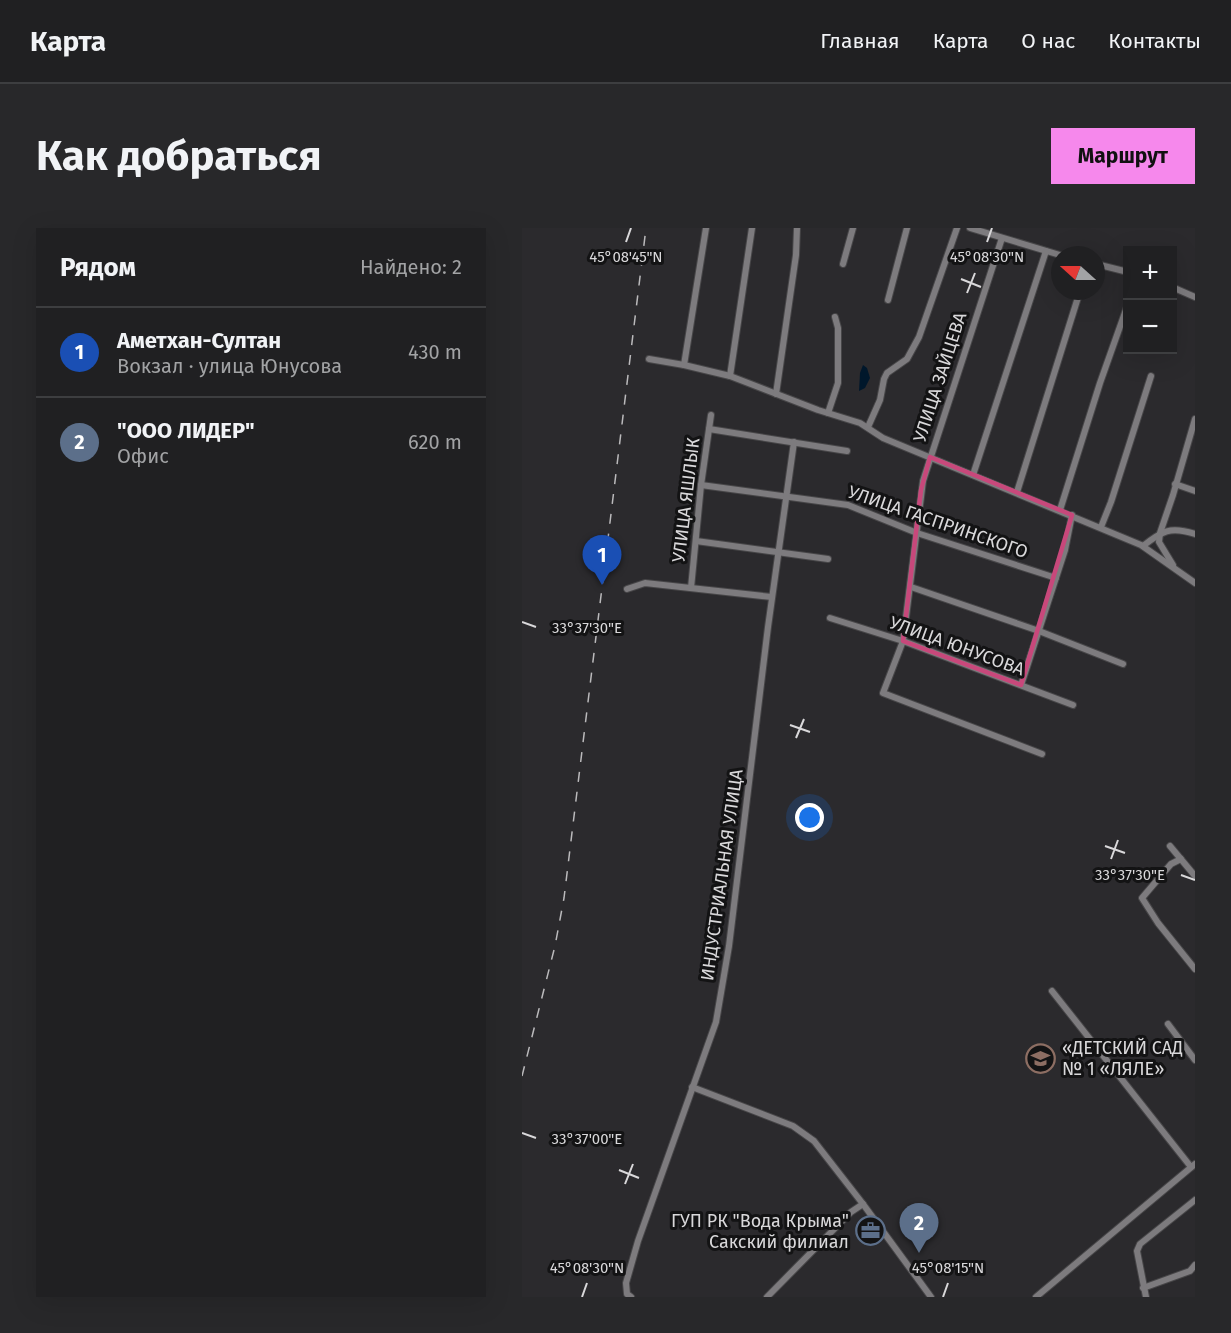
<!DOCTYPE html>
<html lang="ru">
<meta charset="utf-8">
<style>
body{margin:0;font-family:"Fira Sans",sans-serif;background:#28282a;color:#f1f3f6}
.controls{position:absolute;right:18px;top:18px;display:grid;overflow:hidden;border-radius:0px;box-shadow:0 6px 24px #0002}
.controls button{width:54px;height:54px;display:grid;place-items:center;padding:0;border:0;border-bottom:2px solid #3d3e40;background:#202022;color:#f1f3f6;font:30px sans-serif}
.compass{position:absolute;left:529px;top:18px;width:54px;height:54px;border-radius:50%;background:#202022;box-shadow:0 6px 24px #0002;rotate:291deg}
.you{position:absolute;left:288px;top:590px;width:21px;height:21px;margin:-15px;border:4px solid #fff;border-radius:50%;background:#1a73e8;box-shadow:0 0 0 9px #1a73e833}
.badge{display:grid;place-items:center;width:39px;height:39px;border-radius:50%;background:#f688ec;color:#fff;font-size:20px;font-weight:700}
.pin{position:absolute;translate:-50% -50px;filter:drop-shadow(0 2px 3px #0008)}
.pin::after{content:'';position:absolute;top:32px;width:21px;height:18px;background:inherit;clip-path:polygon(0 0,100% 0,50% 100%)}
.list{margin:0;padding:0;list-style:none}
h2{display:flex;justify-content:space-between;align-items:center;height:78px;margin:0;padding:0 24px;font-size:26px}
h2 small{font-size:20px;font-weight:400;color:#a2a3a5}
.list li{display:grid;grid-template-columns:39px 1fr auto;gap:18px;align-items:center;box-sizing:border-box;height:90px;padding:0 24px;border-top:2px solid #3d3e40}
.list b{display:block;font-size:22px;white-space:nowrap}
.list p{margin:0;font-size:20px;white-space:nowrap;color:#a2a3a5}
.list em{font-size:20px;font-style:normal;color:#a2a3a5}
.map{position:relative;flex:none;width:673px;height:1069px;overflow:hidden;border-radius:0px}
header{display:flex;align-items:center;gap:36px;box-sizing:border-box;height:84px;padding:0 30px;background:#202022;border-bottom:2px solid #3d3e40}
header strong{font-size:28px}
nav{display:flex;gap:33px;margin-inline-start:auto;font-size:21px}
.intro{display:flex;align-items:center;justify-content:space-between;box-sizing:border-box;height:144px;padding:0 36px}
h1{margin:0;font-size:42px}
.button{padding:15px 27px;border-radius:0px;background:#f688ec;color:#111;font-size:21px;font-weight:700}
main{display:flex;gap:36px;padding:0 36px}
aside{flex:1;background:#202022;border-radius:0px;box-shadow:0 6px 24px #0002}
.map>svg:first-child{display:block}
.water{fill:#00172b}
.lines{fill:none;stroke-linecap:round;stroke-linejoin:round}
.minor-casing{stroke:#474648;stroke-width:8}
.minor{stroke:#7d7b7e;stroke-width:6}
.rail{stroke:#bbbabc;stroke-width:1.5;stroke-dasharray:10 10;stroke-linecap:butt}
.marked{fill:none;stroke:#c8487b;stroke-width:4.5;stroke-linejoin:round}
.ticks{fill:none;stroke:#d9d8da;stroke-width:2}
.labels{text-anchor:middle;stroke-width:6;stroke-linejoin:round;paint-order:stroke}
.street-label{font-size:18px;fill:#d9d8da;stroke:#131314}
.poi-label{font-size:18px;fill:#d9d8da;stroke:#131314;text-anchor:start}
.ticks-label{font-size:15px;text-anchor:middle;fill:#d9d8da;stroke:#131314;stroke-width:6;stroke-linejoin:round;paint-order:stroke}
</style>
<header>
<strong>Карта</strong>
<nav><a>Главная</a><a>Карта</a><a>О нас</a><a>Контакты</a></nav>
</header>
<div class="intro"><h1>Как добраться</h1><a class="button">Маршрут</a></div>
<main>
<aside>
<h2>Рядом<small>Найдено: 2</small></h2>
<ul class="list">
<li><span class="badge" style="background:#1a4fb4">1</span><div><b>Аметхан-Султан</b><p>Вокзал · улица Юнусова</p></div><em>430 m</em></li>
<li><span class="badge" style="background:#5c6f8a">2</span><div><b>&quot;ООО ЛИДЕР&quot;</b><p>Офис</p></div><em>620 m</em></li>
</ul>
</aside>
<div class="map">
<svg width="673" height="1069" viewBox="0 0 673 1069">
<rect width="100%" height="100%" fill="#2b2a2d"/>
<!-- water -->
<path class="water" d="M341 137 345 140 348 150 343 160 337 163 338 145Z"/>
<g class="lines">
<defs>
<g id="minor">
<path d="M448 0 538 27"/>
<path d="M480 10 401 253 381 413 361 465 520 526"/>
<path d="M321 36 331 0"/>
<path d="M574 36 606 44"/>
<path d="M650 59 673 69"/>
<path d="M366 72 385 0"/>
<path d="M127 131 162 137 208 148 296 182 338 195 361 210 619 317 673 355"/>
<path d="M162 137 184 0"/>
<path d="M208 148 230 0"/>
<path d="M254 166 274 27 275 0"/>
<path d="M306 185 316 155V100L313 89"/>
<path d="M346 199 358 172 362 151 365 145 385 131 397 109 435 0"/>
<path d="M187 201 325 223"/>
<path d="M451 247 524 23"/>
<path d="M653 256 673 263"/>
<path d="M179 257 326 277 395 305 534 350"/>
<path d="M495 264 558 63"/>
<path d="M538 282 578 155 606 76"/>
<path d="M579 299 589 274 629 148"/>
<path d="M174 313 306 331"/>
<path d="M621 318C640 303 648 298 673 306"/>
<path d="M651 337 637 314 638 305 651 267 673 191"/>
<path d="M389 359 517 403 601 436"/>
<path d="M169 360 179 257 189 187"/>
<path d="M105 361 123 355 250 369"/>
<path d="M308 390 381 413 551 477"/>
<path d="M499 457 543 322 550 287"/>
<path d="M648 618 673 648"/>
<path d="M659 631 649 636 620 670 636 695 673 741"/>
<path d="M530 763 669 939"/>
<path d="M646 796 673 832"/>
<path d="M170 859 271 898 292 913 341 976 409 1069"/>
<path d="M621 1060 668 1043 673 1037"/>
<path d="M109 1069 105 1066 104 1055 116 1013 194 794 207 718 246 399 272 214"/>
<path d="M245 1069 329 984 341 976"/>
<path d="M514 1069 673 936"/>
<path d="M624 1069 615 1023 618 1016 673 972"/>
</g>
</defs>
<!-- minor casing -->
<use href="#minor" class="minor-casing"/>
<!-- minor -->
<use href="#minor" class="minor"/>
<!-- rail -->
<path class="rail" d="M0 848 33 718 42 670 124 0"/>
</g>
<!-- marked area -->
<path class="marked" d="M408 229 550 287 499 457 381 413 399 262Z"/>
<!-- ticks -->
<path class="ticks" d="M104 14 109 0M465 14 470 0M439 51 459 59M445 65 453 45M0 394 14 399M268 497 288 504M274 510 282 491M583 618 603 625M589 631 596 612M659 647 673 652M0 905 14 910M97 942 117 950M103 956 111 936M60 1069 65 1055M421 1069 426 1055"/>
<!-- icons -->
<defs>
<symbol id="school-ring" viewBox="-11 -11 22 22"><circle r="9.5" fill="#131314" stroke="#8d6e63" stroke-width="1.5"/><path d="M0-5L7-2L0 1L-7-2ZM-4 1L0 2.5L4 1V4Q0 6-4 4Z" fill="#8d6e63"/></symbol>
<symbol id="office-ring" viewBox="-11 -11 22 22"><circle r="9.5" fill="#131314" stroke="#5c6f8a" stroke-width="1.5"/><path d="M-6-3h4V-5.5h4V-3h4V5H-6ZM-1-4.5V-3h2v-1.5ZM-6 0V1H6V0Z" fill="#5c6f8a"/></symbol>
</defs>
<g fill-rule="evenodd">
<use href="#school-ring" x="502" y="814" width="33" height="33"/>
<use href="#office-ring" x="332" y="986" width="33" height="33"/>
</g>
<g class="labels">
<!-- street labels -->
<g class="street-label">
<text transform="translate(418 149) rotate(-72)" y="6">УЛИЦА ЗАЙЦЕВА</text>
<text transform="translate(164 272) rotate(-83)" y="6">УЛИЦА ЯШЛЫК</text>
<text transform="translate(416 294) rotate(19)" y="6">УЛИЦА ГАСПРИНСКОГО</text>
<text transform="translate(435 418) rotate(20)" y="6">УЛИЦА ЮНУСОВА</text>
<text transform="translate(200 647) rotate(-82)" y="6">ИНДУСТРИАЛЬНАЯ УЛИЦА</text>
</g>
<!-- poi labels -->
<g class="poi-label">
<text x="540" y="826">«ДЕТСКИЙ САД<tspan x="540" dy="21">№ 1 «ЛЯЛЕ»</tspan></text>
<text x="327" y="999" text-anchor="end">ГУП РК "Вода Крыма"<tspan x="327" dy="21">Сакский филиал</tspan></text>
</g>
</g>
<g class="ticks-label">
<text x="104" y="34">45°08'45"N</text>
<text x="465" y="34">45°08'30"N</text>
<text x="65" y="405">33°37'30"E</text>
<text x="608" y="652">33°37'30"E</text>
<text x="65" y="916">33°37'00"E</text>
<text x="65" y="1045">45°08'30"N</text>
<text x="426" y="1045">45°08'15"N</text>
</g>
</svg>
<div class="controls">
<button>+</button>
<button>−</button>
</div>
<svg class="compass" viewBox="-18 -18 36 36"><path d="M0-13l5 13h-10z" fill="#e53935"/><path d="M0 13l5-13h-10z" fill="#a2a3a5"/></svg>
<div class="you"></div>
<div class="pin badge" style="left:80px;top:357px;background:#1a4fb4">1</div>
<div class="pin badge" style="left:397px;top:1025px;background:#5c6f8a">2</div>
</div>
</main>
